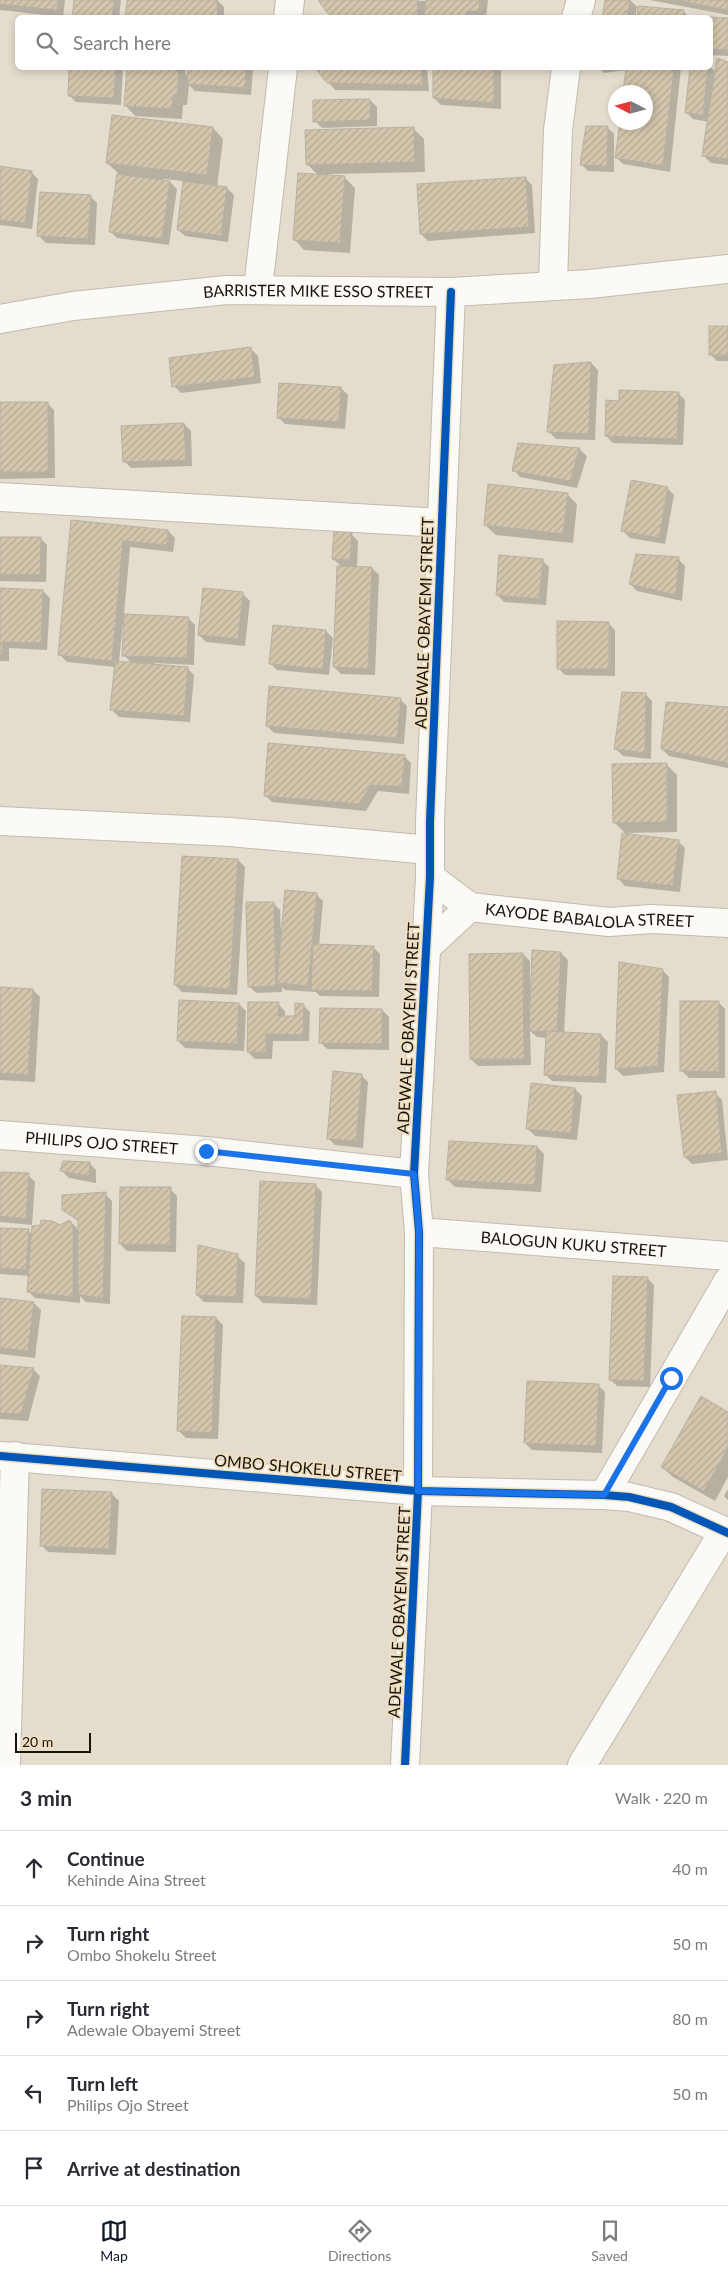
<!DOCTYPE html>
<meta charset="utf-8">
<style>
body{margin:0;font-family:Lato,sans-serif;background:#f7f7f7;color:#2b2b33}
.compass{position:absolute;left:608px;top:85px;width:45px;height:45px;border-radius:50%;background:#fff;box-shadow:0 2px 8px #0003;rotate:276deg}
.scale{position:absolute;left:15px;bottom:12px;width:76px;box-sizing:border-box;padding-left:5px;border:2px solid #191309;border-top:0;font-size:14px;line-height:18px;white-space:nowrap;color:#191309;-webkit-text-stroke:4px #efdfc2;paint-order:stroke}
.stop{position:absolute;width:15px;height:15px;margin:-11px;border:4px solid #1a73e8;border-radius:50%;background:#fff}
.stop.end{background:#1a73e8;border-color:#fff;box-shadow:0 1px 5px #0008}
.list{margin:0;padding:0;list-style:none}
h2{display:flex;justify-content:space-between;align-items:center;height:65px;margin:0;padding:0 20px;font-size:21px}
h2 small{font-size:16px;font-weight:400;color:#7c7c81}
.list li{display:grid;grid-template-columns:32px 1fr auto;gap:15px;align-items:center;box-sizing:border-box;height:75px;padding:0 20px;border-top:1px solid #e1e1e2}
.list b{display:block;font-size:19px;white-space:nowrap}
.list p{margin:0;font-size:16px;white-space:nowrap;color:#7c7c81}
.list em{font-size:16px;font-style:normal;color:#7c7c81}
.icon{flex:none;width:28px;height:28px;fill:none;stroke:currentColor;stroke-width:2;stroke-linecap:round;stroke-linejoin:round}
.map{position:relative;flex:none;width:728px;height:1765px;overflow:hidden}
.search{position:absolute;background:#fff;box-shadow:0 2px 8px #0003;left:15px;right:15px;top:15px;height:55px;display:flex;align-items:center;gap:12px;box-sizing:border-box;padding:0 18px;border-radius:8px;color:#7c7c81;font-size:19px}
.sheet{height:440px;background:#fff}
nav{display:flex;justify-content:space-around;align-items:center;box-sizing:border-box;height:70px;border-top:1px solid #e1e1e2;background:#fff;font-size:14px;color:#7c7c81}
nav a{display:grid;justify-items:center;gap:2px}
nav .on{color:#111827}
.map>svg:first-child{display:block}
.shadow{fill:#0003;fill-rule:evenodd}
.building{fill:url(#building-hatch);stroke:#b7b1a4}
.lines{fill:none;stroke-linecap:round;stroke-linejoin:round}
.minor-casing{stroke:#c1bbae;stroke-width:30}
.minor{stroke:#fbfaf7;stroke-width:28}
.cycleway-casing{stroke:#efdfc2;stroke-width:11}
.cycleway{stroke:#0057b8;stroke-width:8}
.route{stroke:#1a73e8;stroke-width:6}
.labels{text-anchor:middle;stroke-width:4;stroke-linejoin:round;paint-order:stroke}
.street-label{font-size:16px;fill:#191309;stroke:#efdfc2}
</style>
<div class="map">
<svg width="728" height="1765" viewBox="0 0 728 1765">
<defs>
<pattern id="building-hatch" width="6" height="6" patternUnits="userSpaceOnUse" patternTransform="scale(1.25)"><rect width="6" height="6" fill="#d3c6ac"/><path d="M-1 1l2-2M0 6l6-6M5 7l2-2" fill="none" stroke="#b5a993"/></pattern>
</defs>
<rect width="100%" height="100%" fill="#e4dccc"/>
<!-- shadow -->
<g class="shadow">
<path d="M0 0H65L63 17 0 10Z"/>
<path d="M76 0H121L119 18H73Z"/>
<path d="M128 0H217L224 7V18H127Z"/>
<path d="M320 0 427 1 488 0 486 18H333Z"/>
<path d="M606 0H630L637 7 635 18H604Z"/>
<path d="M650 0H728V15Z"/>
<path d="M684 12 690 18H638Z"/>
<path d="M710 18 728 19V56L710 55Z"/>
<path d="M728 64V165L711 163 704 156 709 122 693 119 686 112 691 68 710 67 716 72Z"/>
<path d="M71 68H123L121 105 76 102 69 95Z"/>
<path d="M128 68H186L185 73 189 77V68H253L251 95 195 91 189 85 187 105H183L182 119 135 116 125 105Z"/>
<path d="M317 68H427L429 91 335 90Z"/>
<path d="M434 68H501V109L441 105 434 98Z"/>
<path d="M599 68H681L670 172 623 164 616 157 646 122V92H625L627 70 604 73Z"/>
<path d="M370 100 377 107V126L322 128 315 121Z"/>
<path d="M607 127 614 134V172L588 171 581 164Z"/>
<path d="M213 128 223 139 217 187 227 188 234 195 228 242 185 236 178 230 184 181 163 179V181L170 182 177 189 169 245 117 238 110 231 118 173 107 163Z"/>
<path d="M413 128 424 139 425 172 329 174V176L345 178 355 188 350 253 304 250 294 239 318 175 307 164Z"/>
<path d="M0 168 31 172 38 179 32 229 0 225Z"/>
<path d="M525 178 532 185 535 233 428 241 421 234Z"/>
<path d="M90 196 97 203 95 245 46 243 39 236Z"/>
<path d="M728 327V361H717L710 354Z"/>
<path d="M251 349 258 356 261 383 181 393 174 386Z"/>
<path d="M591 363 598 370 595 440 556 439 549 432Z"/>
<path d="M341 388 348 395 345 429 285 424 278 417Z"/>
<path d="M678 393 685 400 683 445 613 443 606 436Z"/>
<path d="M47 403 54 410 55 478 0 479V404Z"/>
<path d="M184 424 191 431 192 466 131 468 124 461Z"/>
<path d="M519 444 580 450 587 456 577 488 520 477 514 470Z"/>
<path d="M667 488 674 495 665 544 630 538 623 531Z"/>
<path d="M567 494 577 504 573 543 496 535 485 525Z"/>
<path d="M72 522 168 531 175 538 173 552 130 547 124 615 188 618 195 625 194 665 155 663V665L187 668 194 675 190 722 119 717 112 710 115 667 67 662 60 655ZM123 622 125 623 124 655 132 664 119 662Z"/>
<path d="M351 534 358 541 357 568H372L379 575 375 675 341 674 334 667 342 567 333 559Z"/>
<path d="M0 538H40L47 545 46 582 0 581Z"/>
<path d="M678 559 685 566 682 601 637 591 630 584Z"/>
<path d="M542 560 549 567 546 605 504 602 497 595Z"/>
<path d="M0 589 43 591 50 598 47 650 9 648V661H0Z"/>
<path d="M204 589 243 594 250 601 245 646 206 642 199 635Z"/>
<path d="M608 623 615 630V676L565 675 558 668Z"/>
<path d="M326 631 333 638 329 675 277 670 270 663Z"/>
<path d="M645 694 652 701 651 759 623 756 616 749Z"/>
<path d="M400 699 407 706 404 744 274 733 267 726Z"/>
<path d="M728 709V768L669 756 662 749Z"/>
<path d="M404 756 411 763 409 794 378 791 366 811 272 802 265 795Z"/>
<path d="M666 764 677 775V832L625 833 614 822Z"/>
<path d="M678 841 685 848 680 892 625 886 618 878Z"/>
<path d="M238 860 245 867 237 995 182 992 175 985Z"/>
<path d="M316 894 323 901 319 946 373 947 380 954 379 997 320 996 316 992 285 990 282 987V992L256 993 249 986 273 903 280 910 281 932H283Z"/>
<path d="M561 953 568 960 564 1034 601 1035 608 1042 606 1083 552 1081 545 1074 547 1038 537 1037 530 1031 531 1065 478 1066 471 1059 523 954 530 961V984H532Z"/>
<path d="M662 970 669 977 664 1072 623 1076 616 1069Z"/>
<path d="M0 988 33 990 40 997 35 1082 0 1080Z"/>
<path d="M718 1002 725 1009V1078H689L682 1071Z"/>
<path d="M239 1004 246 1011 244 1051 185 1048 178 1041Z"/>
<path d="M278 1004 285 1011V1017L296 1018 303 1005 310 1012 309 1041H273L272 1059H255L248 1052Z"/>
<path d="M382 1010 389 1017V1050L327 1049 320 1042Z"/>
<path d="M361 1075 368 1082 363 1148 335 1145 328 1138Z"/>
<path d="M575 1089 582 1096 577 1140 535 1136 528 1129Z"/>
<path d="M715 1093 722 1100 728 1160 692 1164 685 1157Z"/>
<path d="M537 1147 544 1154 541 1192 455 1187 448 1180Z"/>
<path d="M89 1163 96 1170V1183L69 1178 62 1171Z"/>
<path d="M0 1173 28 1175 35 1182 32 1225 0 1222Z"/>
<path d="M315 1185 322 1192 317 1305 263 1303 256 1296Z"/>
<path d="M170 1189 177 1196 176 1252 127 1251 120 1244Z"/>
<path d="M105 1194 112 1201 110 1304 86 1302 80 1296V1303L35 1298 28 1291 30 1276 0 1274V1229L28 1231 33 1235 70 1221 77 1228 79 1234V1222L63 1209Z"/>
<path d="M237 1256 245 1263 243 1303 204 1302 197 1295Z"/>
<path d="M647 1278 654 1285 650 1387 617 1386 610 1379Z"/>
<path d="M0 1299 34 1303 41 1310 35 1358 0 1354Z"/>
<path d="M216 1318 223 1325 218 1439 186 1438 179 1431Z"/>
<path d="M0 1366 33 1369 40 1376 28 1421 0 1419Z"/>
<path d="M598 1385 605 1392 602 1453 532 1450 525 1443Z"/>
<path d="M728 1413V1477L715 1501 673 1477 662 1467Z"/>
<path d="M728 1489V1500L724 1496Z"/>
<path d="M112 1494 119 1501 116 1555 48 1552 41 1545Z"/>
</g>
<!-- building -->
<g class="building">
<path d="M0 0H58L57 10 0 4Z"/>
<path d="M74 0H114L112 18H72Z"/>
<path d="M127 0H217L218 18H125Z"/>
<path d="M318 0H418L417 18 357 15 356 18H331Z"/>
<path d="M426 0H480L479 12 467 11 465 18H424Z"/>
<path d="M605 0H630L627 18H602Z"/>
<path d="M675 0H728V10Z"/>
<path d="M638 6 684 10 683 18H637Z"/>
<path d="M692 16 728 18V50L710 49V18Z"/>
<path d="M717 58 728 62V159L702 156Z"/>
<path d="M69 68H116L114 98 68 96Z"/>
<path d="M127 68H179L177 96 173 95 172 109 124 106Z"/>
<path d="M188 68H246L245 88 187 84Z"/>
<path d="M315 68H421L423 85 327 83Z"/>
<path d="M433 68H494V103L433 98Z"/>
<path d="M626 68H674L663 166 615 158 620 122H646V92H623Z"/>
<path d="M690 68H708L703 115 685 113Z"/>
<path d="M370 99V120L313 122V100Z"/>
<path d="M112 115 213 127 207 175 106 163Z"/>
<path d="M586 126H608L607 166 580 165Z"/>
<path d="M414 127 415 162 306 165 305 130Z"/>
<path d="M0 166 32 171 25 223 0 220Z"/>
<path d="M298 173 345 176 340 243 293 240Z"/>
<path d="M117 174 170 181 162 239 109 232Z"/>
<path d="M526 177 529 227 420 234 417 184Z"/>
<path d="M183 181 227 187 221 236 177 230Z"/>
<path d="M40 192 91 195 88 239 37 236Z"/>
<rect x="709" y="326" width="19" height="29"/>
<path d="M251 347 255 377 172 387 169 358Z"/>
<path d="M591 362 589 434 547 432 554 365Z"/>
<path d="M279 383 341 387 339 422 277 418Z"/>
<path d="M619 390 679 392 677 439 605 436 606 400 619 401Z"/>
<rect x="0" y="402" width="48" height="70"/>
<path d="M184 423 186 460 123 462 121 426Z"/>
<path d="M518 443 580 448 570 481 512 471Z"/>
<path d="M631 480 668 487 659 538 621 531Z"/>
<path d="M488 484 568 493 563 534 484 525Z"/>
<path d="M71 520 168 530 167 545 123 541 112 661 58 655Z"/>
<path d="M334 531 352 532 350 560 332 559Z"/>
<path d="M0 537H41L40 575 0 574Z"/>
<path d="M636 554 679 557 676 595 629 584Z"/>
<path d="M499 555 543 559 539 599 496 595Z"/>
<path d="M337 566 372 567 368 669 333 667Z"/>
<path d="M0 588 43 590 41 643 3 642 2 655H0Z"/>
<path d="M203 588 243 592 238 639 198 635Z"/>
<path d="M124 614 189 617 187 658 122 656Z"/>
<path d="M557 621 609 622V669H557Z"/>
<path d="M273 625 326 630 323 669 269 664Z"/>
<path d="M115 661 188 667 184 716 110 710Z"/>
<path d="M269 686 401 698 397 738 266 726Z"/>
<path d="M622 692 646 693 645 753 614 749Z"/>
<path d="M666 702 728 707V763L661 749Z"/>
<path d="M268 743 405 755 402 787 371 785 359 804 264 796Z"/>
<path d="M667 763V822L613 823 612 764Z"/>
<path d="M622 833 679 840 673 886 617 879Z"/>
<path d="M182 856 238 859 230 989 174 985Z"/>
<path d="M285 890 317 893 308 986 277 983Z"/>
<path d="M246 902H274L276 986 248 987Z"/>
<path d="M313 944 374 946 372 991 311 990Z"/>
<path d="M532 950 561 952 557 1032 529 1031Z"/>
<path d="M523 953 524 1059H470L469 954Z"/>
<path d="M619 962 663 969 658 1066 615 1069Z"/>
<path d="M0 987 33 989 28 1075 0 1073Z"/>
<path d="M179 1000 239 1003 237 1044 177 1041Z"/>
<path d="M680 1001H719V1072L680 1071Z"/>
<path d="M248 1002H279L278 1016H295V1003L304 1004 303 1035 266 1034V1052H247Z"/>
<path d="M320 1008 382 1009V1044L319 1043Z"/>
<path d="M546 1031 601 1034 599 1077 544 1075Z"/>
<path d="M333 1071 362 1074 356 1141 327 1139Z"/>
<path d="M531 1083 575 1088 571 1133 526 1129Z"/>
<path d="M716 1091 722 1153 684 1157 677 1095Z"/>
<path d="M449 1141 537 1146 535 1185 446 1180Z"/>
<path d="M63 1161 90 1162 89 1176 60 1171Z"/>
<path d="M0 1172 29 1173 26 1219 0 1216Z"/>
<path d="M260 1181 316 1184 311 1299 255 1296Z"/>
<path d="M120 1187H171L170 1245 119 1244Z"/>
<path d="M106 1192 103 1298 78 1295V1220L62 1210V1195Z"/>
<path d="M41 1220 52 1221 60 1225 70 1220 73 1227V1297L27 1292 32 1226 40 1225Z"/>
<path d="M0 1228 29 1229 26 1270 0 1268Z"/>
<path d="M198 1245 238 1254 236 1297 196 1295Z"/>
<path d="M613 1276 648 1277 644 1381 609 1380Z"/>
<path d="M0 1298 34 1302 28 1351 0 1348Z"/>
<path d="M182 1316 216 1317 212 1433 177 1431Z"/>
<path d="M0 1365 34 1368 21 1414 0 1413Z"/>
<path d="M527 1381 599 1384 596 1446 524 1443Z"/>
<path d="M701 1396 728 1412V1448L704 1491 661 1467Z"/>
<path d="M42 1489 112 1492 109 1549 40 1546Z"/>
</g>
<g class="lines">
<defs>
<g id="minor">
<path d="M288 18 290 0"/>
<path d="M576 18 581 0"/>
<path d="M553 284 558 130 566 68"/>
<path d="M258 289 283 68"/>
<path id="s1" d="M0 319 73 306 226 290 451 292 590 284 728 269"/>
<path d="M0 497 442 523"/>
<path d="M0 821 230 832 430 850"/>
<path id="s2" d="M430 877 470 907 609 922 652 919 728 923"/>
<path d="M427 947 470 907"/>
<path id="s3" d="M0 1135 206 1151 414 1174"/>
<path id="s4" d="M419 1232 728 1256"/>
<path d="M0 1456 418 1491 604 1495 629 1497 671 1507 728 1533"/>
<path d="M604 1495 728 1281"/>
<path d="M6 1765 15 1456"/>
<path d="M405 1765 418 1491 419 1232 414 1174 430 877V822L451 292"/>
<path d="M582 1765 724 1531"/>
</g>
</defs>
<!-- minor casing -->
<use href="#minor" class="minor-casing"/>
<!-- minor -->
<use href="#minor" class="minor"/>
<defs>
<g id="cycleway">
<path d="M0 1456 418 1491 604 1495 629 1497 671 1507 728 1533"/>
<path d="M405 1765 418 1491 419 1232 414 1174 430 877V822L451 292"/>
</g>
</defs>
<!-- cycleway casing -->
<use href="#cycleway" class="cycleway-casing"/>
<!-- cycleway -->
<use href="#cycleway" class="cycleway"/>
</g>
<g class="lines">
<!-- route -->
<path class="route" d="M206 1151 414 1174 419 1232 418 1491 604 1495 671 1378"/>
</g>
<g class="labels">
<!-- street labels -->
<g class="street-label">
<text dy="6" stroke="none"><textPath href="#s1" startOffset="320">BARRISTER MIKE ESSO STREET</textPath></text>
<text transform="translate(424 623) rotate(-88)" y="6">ADEWALE OBAYEMI STREET</text>
<text dy="6" stroke="none"><textPath href="#s2" startOffset="170">KAYODE BABALOLA STREET</textPath></text>
<text transform="translate(408 1028) rotate(-87)" y="6">ADEWALE OBAYEMI STREET</text>
<text dy="6" stroke="none"><textPath href="#s3" startOffset="102">PHILIPS OJO STREET</textPath></text>
<text dy="6" stroke="none"><textPath href="#s4" startOffset="155">BALOGUN KUKU STREET</textPath></text>
<text transform="translate(308 1468) rotate(5)" y="6">OMBO SHOKELU STREET</text>
<text transform="translate(399 1612) rotate(-87)" y="6">ADEWALE OBAYEMI STREET</text>
</g>
</g>
</svg>
<svg class="compass" viewBox="-18 -18 36 36"><path d="M0-13l5 13h-10z" fill="#e53935"/><path d="M0 13l5-13h-10z" fill="#7c7c81"/></svg>
<div class="scale">20 m</div>
<div class="stop" style="left:671px;top:1378px"></div>
<div class="stop end" style="left:206px;top:1151px"></div>
<div class="search"><svg class="icon" aria-label="search" viewBox="0 0 24 24"><circle cx="10" cy="10" r="6"/><path d="M15 15l6 6"/></svg>Search here</div>
</div>
<section class="sheet">
<h2>3 min<small>Walk · 220 m</small></h2>
<ul class="list">
<li><svg class="icon" aria-label="ahead" viewBox="0 0 24 24"><path d="M12 20V5M6 11l6-6 6 6"/></svg><div><b>Continue</b><p>Kehinde Aina Street</p></div><em>40 m</em></li>
<li><svg class="icon" aria-label="right" viewBox="0 0 24 24"><path d="M7 20v-9h11M14 6l5 5-5 5"/></svg><div><b>Turn right</b><p>Ombo Shokelu Street</p></div><em>50 m</em></li>
<li><svg class="icon" aria-label="right" viewBox="0 0 24 24"><path d="M7 20v-9h11M14 6l5 5-5 5"/></svg><div><b>Turn right</b><p>Adewale Obayemi Street</p></div><em>80 m</em></li>
<li><svg class="icon" aria-label="left" viewBox="0 0 24 24"><path d="M17 20v-9H6M10 6l-5 5 5 5"/></svg><div><b>Turn left</b><p>Philips Ojo Street</p></div><em>50 m</em></li>
<li><svg class="icon" aria-label="arrive" viewBox="0 0 24 24"><path d="M6 21V4h12l-3 4 3 4H6"/></svg><div><b>Arrive at destination</b></div></li>
</ul>
</section>
<nav>
<a class="on"><svg class="icon" aria-label="map" viewBox="0 0 24 24"><path d="M3 6l6-2 6 2 6-2v14l-6 2-6-2-6 2zM9 4v14M15 6v14"/></svg>Map</a>
<a><svg class="icon" aria-label="directions" viewBox="0 0 24 24"><path d="M12 3l9 9-9 9-9-9zM9 14v-3h6M13 9l2 2-2 2"/></svg>Directions</a>
<a><svg class="icon" aria-label="saved" viewBox="0 0 24 24"><path d="M7 4h10v16l-5-4-5 4z"/></svg>Saved</a>
</nav>
